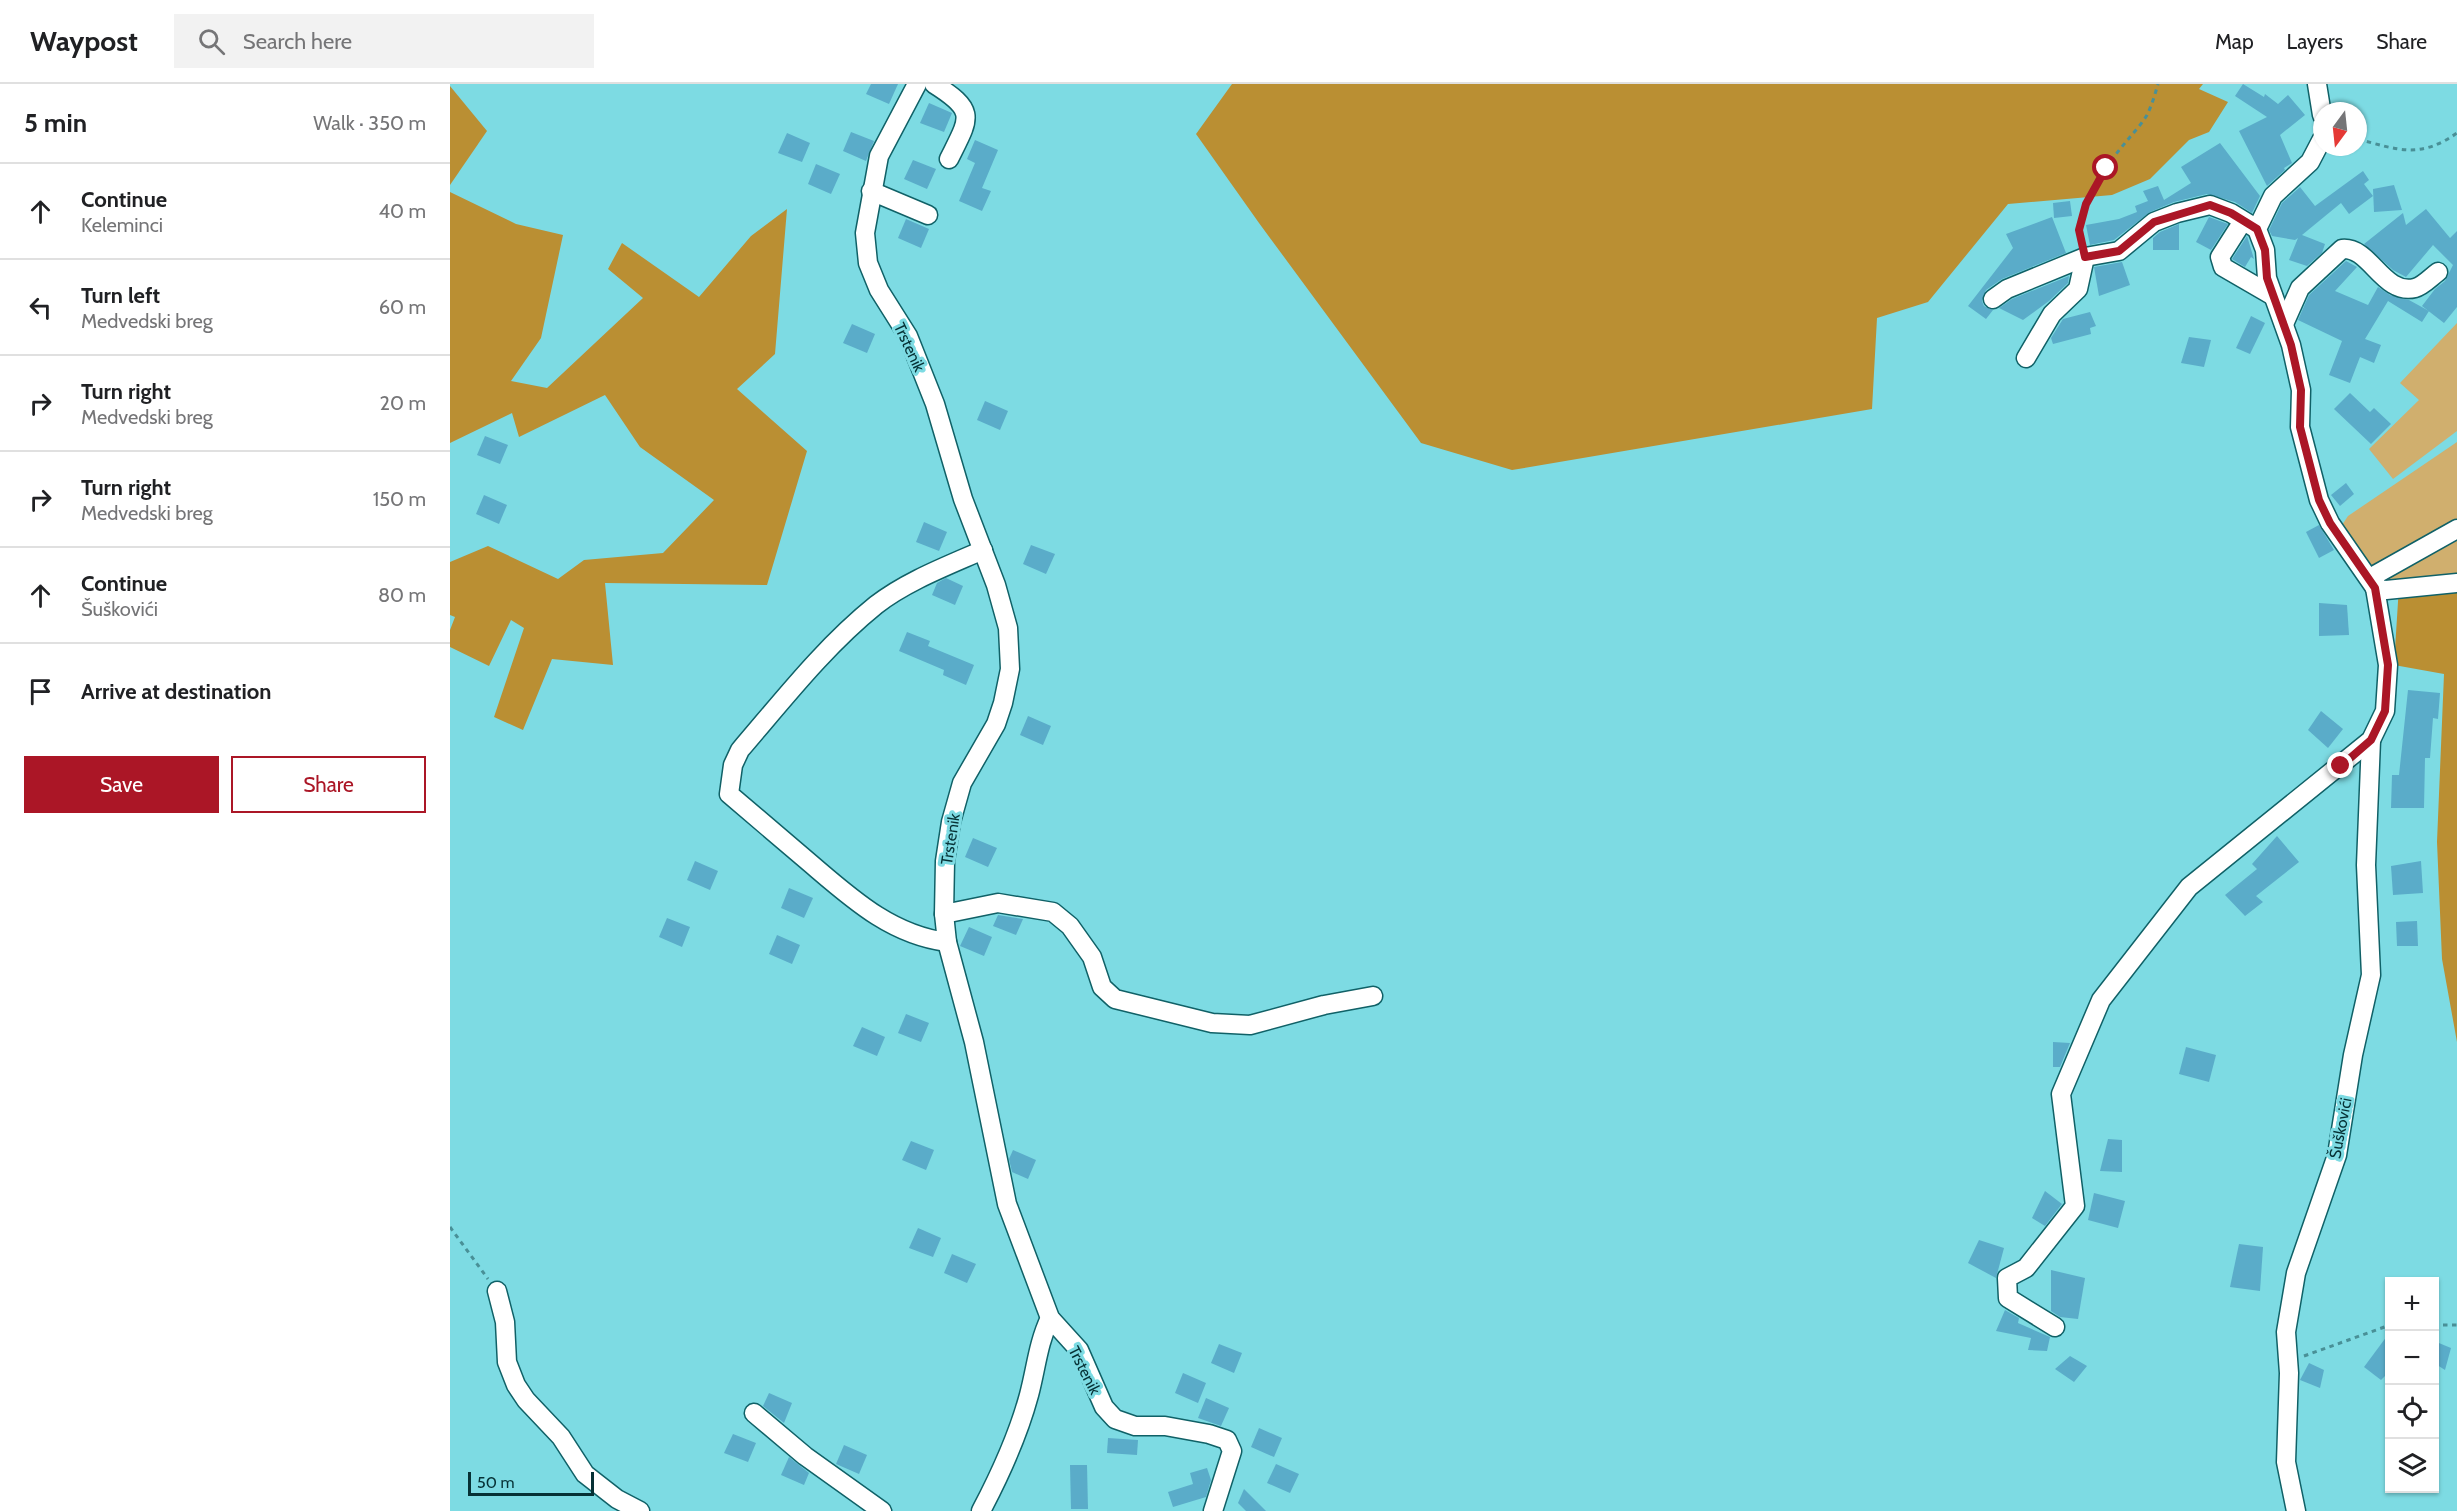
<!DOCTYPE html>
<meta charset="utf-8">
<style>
body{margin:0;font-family:Cabin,sans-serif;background:#f2f2f2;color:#202124}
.controls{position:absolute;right:18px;bottom:18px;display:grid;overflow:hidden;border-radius:0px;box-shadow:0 2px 4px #0004}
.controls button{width:54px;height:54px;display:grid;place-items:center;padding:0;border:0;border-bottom:2px solid #e0e0e0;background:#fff;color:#202124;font:30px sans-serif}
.compass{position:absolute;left:1863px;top:18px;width:54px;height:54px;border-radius:50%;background:#fff;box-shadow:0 2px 4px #0004;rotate:195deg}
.scale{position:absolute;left:18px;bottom:15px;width:126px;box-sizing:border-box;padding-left:6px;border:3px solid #063135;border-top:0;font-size:16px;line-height:21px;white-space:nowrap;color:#063135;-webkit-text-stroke:4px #7ddbe3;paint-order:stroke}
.stop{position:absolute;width:18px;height:18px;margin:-14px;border:4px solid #ab1626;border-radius:50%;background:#fff}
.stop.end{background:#ab1626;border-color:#fff;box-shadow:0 2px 6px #0008}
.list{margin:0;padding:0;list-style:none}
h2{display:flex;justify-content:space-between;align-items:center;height:78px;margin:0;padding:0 24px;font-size:26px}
h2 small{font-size:20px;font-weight:400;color:#757577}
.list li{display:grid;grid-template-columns:39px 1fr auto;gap:18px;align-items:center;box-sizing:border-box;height:96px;padding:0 24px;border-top:2px solid #e0e0e0}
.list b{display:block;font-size:22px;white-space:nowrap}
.list p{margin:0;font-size:20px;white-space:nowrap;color:#757577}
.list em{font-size:20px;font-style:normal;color:#757577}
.actions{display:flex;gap:12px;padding:18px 24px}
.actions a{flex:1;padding:14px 0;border:2px solid #ab1626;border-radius:0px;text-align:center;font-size:21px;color:#ab1626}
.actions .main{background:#ab1626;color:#fff}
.icon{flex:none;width:33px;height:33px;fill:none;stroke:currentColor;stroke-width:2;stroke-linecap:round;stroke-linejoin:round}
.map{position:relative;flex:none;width:2007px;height:1427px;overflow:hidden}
header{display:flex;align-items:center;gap:36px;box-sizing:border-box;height:84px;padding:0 30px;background:#fff;border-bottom:2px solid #e0e0e0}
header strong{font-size:28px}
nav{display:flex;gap:33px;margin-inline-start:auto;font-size:21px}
.search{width:420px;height:54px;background:#f2f2f2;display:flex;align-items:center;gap:15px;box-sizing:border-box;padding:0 21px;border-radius:0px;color:#757577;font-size:22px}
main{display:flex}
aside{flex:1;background:#fff}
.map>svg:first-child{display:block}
.green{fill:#d0af6e}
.forest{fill:#ba8f33}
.building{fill:#5aacc9}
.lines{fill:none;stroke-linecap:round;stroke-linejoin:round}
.minor-casing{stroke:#106167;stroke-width:21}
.path{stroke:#499097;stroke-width:3;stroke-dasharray:4.5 4.5;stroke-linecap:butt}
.minor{stroke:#fff;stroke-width:18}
.route{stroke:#ab1626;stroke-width:8}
.labels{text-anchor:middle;stroke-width:6;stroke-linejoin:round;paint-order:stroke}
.street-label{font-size:16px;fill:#063135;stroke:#7ddbe3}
</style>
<header>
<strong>Waypost</strong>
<div class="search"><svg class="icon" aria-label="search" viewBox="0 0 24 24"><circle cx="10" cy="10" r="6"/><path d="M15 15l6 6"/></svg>Search here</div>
<nav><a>Map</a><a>Layers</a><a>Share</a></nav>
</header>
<main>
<aside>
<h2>5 min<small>Walk · 350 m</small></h2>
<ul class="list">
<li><svg class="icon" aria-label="ahead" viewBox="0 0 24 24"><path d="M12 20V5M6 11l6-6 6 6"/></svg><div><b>Continue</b><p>Keleminci</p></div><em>40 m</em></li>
<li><svg class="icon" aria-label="left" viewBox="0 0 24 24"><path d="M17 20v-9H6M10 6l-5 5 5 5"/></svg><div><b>Turn left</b><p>Medvedski breg</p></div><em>60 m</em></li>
<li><svg class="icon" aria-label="right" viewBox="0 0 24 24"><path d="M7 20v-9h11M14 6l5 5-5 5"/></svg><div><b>Turn right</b><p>Medvedski breg</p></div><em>20 m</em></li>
<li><svg class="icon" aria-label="right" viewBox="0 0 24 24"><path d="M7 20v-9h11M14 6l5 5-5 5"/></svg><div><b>Turn right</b><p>Medvedski breg</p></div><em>150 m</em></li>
<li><svg class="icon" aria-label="ahead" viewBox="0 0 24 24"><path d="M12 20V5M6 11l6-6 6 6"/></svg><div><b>Continue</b><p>Šuškovići</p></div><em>80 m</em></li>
<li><svg class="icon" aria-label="arrive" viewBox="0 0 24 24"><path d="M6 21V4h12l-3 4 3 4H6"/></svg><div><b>Arrive at destination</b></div></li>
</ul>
<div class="actions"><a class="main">Save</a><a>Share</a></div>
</aside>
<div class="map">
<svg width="2007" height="1427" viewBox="0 0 2007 1427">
<rect width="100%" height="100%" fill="#7ddbe3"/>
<!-- green -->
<g class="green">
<path d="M2007 239V347L1943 395 1919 365 1969 316 1950 299Z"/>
<path d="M2007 358V442L1921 487 1892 441 1898 432Z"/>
<path d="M2007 451V494L1933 499 1930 492Z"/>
</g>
<!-- forest -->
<g class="forest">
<path d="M782 0H1753L1749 5 1778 18 1759 48 1739 56 1700 95 1662 111 1558 120 1478 218 1427 234 1422 325 1062 386 971 359 809 139 746 50Z"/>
<path d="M0 2 37 47 0 101Z"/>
<path d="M0 108 66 140 113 151 91 254 61 297 97 304 193 214 158 185 172 159 249 213 301 152 337 125 325 270 287 305 357 367 317 501 155 499 163 581 102 575 73 646 44 633 74 544 61 536 39 582 0 563V546L5 533 0 531V478L38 462 108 495 134 476 213 469 264 416 190 363 155 311 69 353 62 329 0 359Z"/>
<path d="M2007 494V958L1992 875 1987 758 1994 590 1944 581 1949 502Z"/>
</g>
<!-- building -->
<g class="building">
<path d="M421 0H448L439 20 416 10Z"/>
<path d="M1793 0 1814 13 1815 10 1828 20 1838 11 1855 31 1830 51 1842 79 1834 84 1835 86 1817 102 1789 47 1817 33 1785 12Z"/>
<path d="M479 19 502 29 494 48 470 39Z"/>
<path d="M401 48 424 57 416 77 393 67Z"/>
<path d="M337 49 360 59 352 78 328 69Z"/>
<path d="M525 56 548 66 532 104 541 107 532 127 509 117 525 79 517 75Z"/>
<path d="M1770 59 1810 112 1802 129 1785 118 1757 110 1724 118 1700 128 1664 156 1640 161 1636 141 1669 135 1687 128 1685 122 1698 117 1693 107 1708 102 1714 116 1741 99 1731 83Z"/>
<path d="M463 76 486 85 477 105 454 95Z"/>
<path d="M366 80 390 90 381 110 358 100Z"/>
<path d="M1913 87 1919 96 1914 100 1923 112 1899 130 1891 119 1852 151 1875 160 1872 169 1857 182 1839 176 1848 154 1845 156 1822 152 1819 146 1832 119 1850 103 1865 122Z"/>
<path d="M1944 101 1952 126 1924 128 1923 105Z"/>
<path d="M1620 117 1622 132 1604 134 1603 119Z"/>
<path d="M1976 125 2000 154 2007 147V223L1994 239 1972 222 1985 205 1995 197 2003 181 1983 161 1956 193 1943 186 1914 160 1953 129 1956 141Z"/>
<path d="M1602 133 1616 169 1552 195 1536 206 1532 217 1534 222 1543 226 1536 235 1518 222 1563 164 1556 150Z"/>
<path d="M1759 133 1778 140 1761 166 1746 158Z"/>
<path d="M456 135 479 145 471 164 448 154Z"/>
<path d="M1729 140V166H1703V154L1710 148Z"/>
<path d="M1797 152 1804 175 1801 173 1795 183 1782 175Z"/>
<path d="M1896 177 1907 183 1885 207 1918 221 1928 203 1940 211 1959 216 1979 227 1972 238 1938 217 1915 255 1931 261 1924 279 1910 273 1900 299 1879 291 1892 257 1848 236 1859 211Z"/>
<path d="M1672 178 1680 201 1649 212 1644 183Z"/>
<path d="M1619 192 1618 199 1599 217 1573 236 1549 224 1562 215Z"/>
<path d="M1640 228 1646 242 1640 244 1641 250 1603 260 1601 254 1613 235Z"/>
<path d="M1801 232 1815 239 1800 270 1786 264Z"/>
<path d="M402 240 425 250 417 269 393 259Z"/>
<path d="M1739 253 1761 256 1754 283 1731 279Z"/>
<path d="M1900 309 1920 328 1924 324 1941 340 1921 360 1884 325Z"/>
<path d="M535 317 558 327 550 346 527 336Z"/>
<path d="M35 352 58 361 50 380 27 371Z"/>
<path d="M1896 399 1904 410 1890 422 1881 411Z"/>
<path d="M34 411 57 421 49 440 26 430Z"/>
<path d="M474 438 497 448 489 467 466 458Z"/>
<path d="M1869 441 1884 466 1869 474 1856 448Z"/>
<path d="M581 461 605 470 596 490 573 480Z"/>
<path d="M496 494 513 502 505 521 482 511 487 499Z"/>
<path d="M1869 519 1897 521 1899 551 1869 552Z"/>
<path d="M457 548 480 557 478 562 524 581 516 601 493 591 494 586 449 567Z"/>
<path d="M1958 606 1990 609 1988 635 1983 634 1980 674H1975L1974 724H1941L1942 691H1949Z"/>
<path d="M1871 627 1893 645 1878 664 1858 646Z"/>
<path d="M578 632 601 642 593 661 570 651Z"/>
<path d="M1827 752 1849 778 1806 812 1813 818 1795 832 1775 811 1807 785 1802 780Z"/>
<path d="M523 754 547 764 538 783 515 773Z"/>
<path d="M245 777 268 787 260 806 237 796Z"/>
<path d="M1971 777 1973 809 1943 811 1941 782Z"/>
<path d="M339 804 363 814 354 834 331 824Z"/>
<path d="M548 831 573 835 566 851 543 842Z"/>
<path d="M217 834 240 843 232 863 209 853Z"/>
<path d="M1967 837 1968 862H1947L1946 838Z"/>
<path d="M519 843 542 853 534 872 510 862Z"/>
<path d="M327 851 350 861 342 880 319 870Z"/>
<path d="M456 930 479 939 471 958 448 949Z"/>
<path d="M412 943 435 953 427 972 403 962Z"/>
<path d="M1603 958 1620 959 1610 983H1603Z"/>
<path d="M1736 963 1766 971 1759 998 1729 990Z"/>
<path d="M1658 1055 1672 1056V1088L1650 1087Z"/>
<path d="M461 1057 484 1066 476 1086 452 1076Z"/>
<path d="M563 1066 586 1076 578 1095 562 1088 559 1075Z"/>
<path d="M1595 1107 1612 1120 1595 1142 1582 1134Z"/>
<path d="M1644 1109 1675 1117 1668 1144 1638 1136Z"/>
<path d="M468 1144 491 1154 483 1173 459 1164Z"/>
<path d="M1529 1156 1554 1164 1546 1194 1518 1179Z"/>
<path d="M1789 1160 1813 1163 1810 1207 1780 1203Z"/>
<path d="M502 1170 526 1180 517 1199 494 1189Z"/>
<path d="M1601 1186 1635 1194 1628 1235 1610 1233 1601 1227Z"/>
<path d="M1555 1226 1569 1234 1568 1239 1600 1253 1597 1267 1578 1266 1581 1254 1546 1247Z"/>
<path d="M1940 1248V1287L1931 1296 1914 1283Z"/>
<path d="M1984 1257 2001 1264 1995 1286 1984 1279Z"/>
<path d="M769 1260 792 1269 784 1289 761 1279Z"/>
<path d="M1620 1272 1637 1282 1624 1298 1605 1285Z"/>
<path d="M1859 1279 1874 1286 1870 1304 1850 1296Z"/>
<path d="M733 1289 756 1299 748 1319 725 1309Z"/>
<path d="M319 1309 342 1319 334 1339 313 1322Z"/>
<path d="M756 1314 779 1324 771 1342 748 1334Z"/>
<path d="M809 1344 832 1354 824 1373 801 1363Z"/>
<path d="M283 1350 306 1359 298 1378 274 1369Z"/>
<path d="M658 1354 688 1356 687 1371 657 1369Z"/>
<path d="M394 1361 417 1371 409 1390 386 1380Z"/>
<path d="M339 1373 359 1389 354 1401 331 1391Z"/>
<path d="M826 1380 849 1390 840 1409 817 1399Z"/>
<path d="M620 1381H637L638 1425H621Z"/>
<path d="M757 1384 761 1396 756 1413 723 1423 718 1408 743 1400 740 1389Z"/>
<path d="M794 1405 816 1427H796L788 1419Z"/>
</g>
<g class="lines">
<defs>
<g id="minor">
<path d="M467 0 429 72 415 149 418 179 429 206 458 252 485 320 513 415 546 501 558 544 560 585 553 619 546 640 512 699 501 738 495 777 494 830 497 858 524 958 557 1120 600 1234 629 1266 654 1323 665 1335 685 1342H715L759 1350 777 1356 782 1367 763 1427"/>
<path d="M484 0C527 27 520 33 499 75"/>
<path d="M1867 0 1872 31"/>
<path d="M1872 55 1860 78 1823 112 1807 145 1815 166 1817 194 1841 261 1851 306 1850 343 1869 416 1880 439 1925 504"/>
<path d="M421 107 478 131"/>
<path d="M1793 137 1770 173 1773 183 1823 212"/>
<path d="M1543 215 1557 205 1635 173 1669 167 1704 138 1727 129 1760 121 1781 129 1807 145"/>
<path d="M1834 240 1850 204 1892 165C1920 162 1933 212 1965 204 1973 202 1981 193 1988 188"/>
<path d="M1576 274 1602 230 1628 205 1635 173"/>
<path d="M1925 504V491L2007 445"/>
<path d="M494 830 548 819 603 828 620 842 642 873 652 903 665 915 762 939 800 941 874 921 923 912"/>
<path d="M497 858C441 851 401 814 360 779 333 756 306 733 279 710L283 681 290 666C333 616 374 563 426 521 457 497 497 482 533 466"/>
<path d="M47 1207 55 1238 57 1278 66 1301 76 1316 111 1353 135 1390 167 1415 190 1427"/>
<path d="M1605 1243 1558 1214 1557 1194 1576 1184 1625 1122 1611 1010 1651 916 1739 803 1921 656 1935 627 1938 581 1925 504 1936 506 2007 499"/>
<path d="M304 1329 355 1372 432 1427"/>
<path d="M531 1427C551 1389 568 1352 579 1311 586 1285 588 1259 600 1234"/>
<path d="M1846 1427 1836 1378 1839 1289 1836 1248 1846 1189 1887 1071 1903 971 1921 891 1916 781 1921 656"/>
</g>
</defs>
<!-- minor casing -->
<use href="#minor" class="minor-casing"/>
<!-- path -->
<g class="path">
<path d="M1908 55C1948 66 1970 75 2007 49"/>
<path d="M1632 159C1623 119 1657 81 1680 53 1686 46 1693 38 1697 31 1702 21 1705 10 1708 0"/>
<path d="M0 1143 38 1195"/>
<path d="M1984 1241H2007"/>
<path d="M1854 1272 1940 1241"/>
</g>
<!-- minor -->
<use href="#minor" class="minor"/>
</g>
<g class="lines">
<!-- route -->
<path class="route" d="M1656 84 1636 120 1629 146 1635 173 1669 167 1704 138 1760 121 1781 129 1807 145 1815 166 1817 194 1841 261 1851 306 1850 343 1869 416 1880 439 1925 504 1938 581 1935 627 1921 656 1891 682"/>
</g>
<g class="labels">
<!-- street labels -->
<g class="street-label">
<text transform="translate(460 263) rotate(65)" y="6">Trstenik</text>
<text transform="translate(500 755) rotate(-81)" y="6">Trstenik</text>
<text transform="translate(1890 1044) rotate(-79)" y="6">Šuškovići</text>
<text transform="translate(635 1286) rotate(63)" y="6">Trstenik</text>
</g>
</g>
</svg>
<div class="controls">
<button>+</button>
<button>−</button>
<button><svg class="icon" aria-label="locate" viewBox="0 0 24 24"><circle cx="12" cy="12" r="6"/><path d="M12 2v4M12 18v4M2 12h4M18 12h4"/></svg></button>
<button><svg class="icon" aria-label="layers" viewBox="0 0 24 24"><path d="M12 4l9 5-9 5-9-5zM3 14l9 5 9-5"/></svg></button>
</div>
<svg class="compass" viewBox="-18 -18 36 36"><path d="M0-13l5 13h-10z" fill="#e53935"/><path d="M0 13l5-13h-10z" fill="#757577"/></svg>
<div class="scale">50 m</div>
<div class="stop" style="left:1656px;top:84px"></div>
<div class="stop end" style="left:1891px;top:682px"></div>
</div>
</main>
